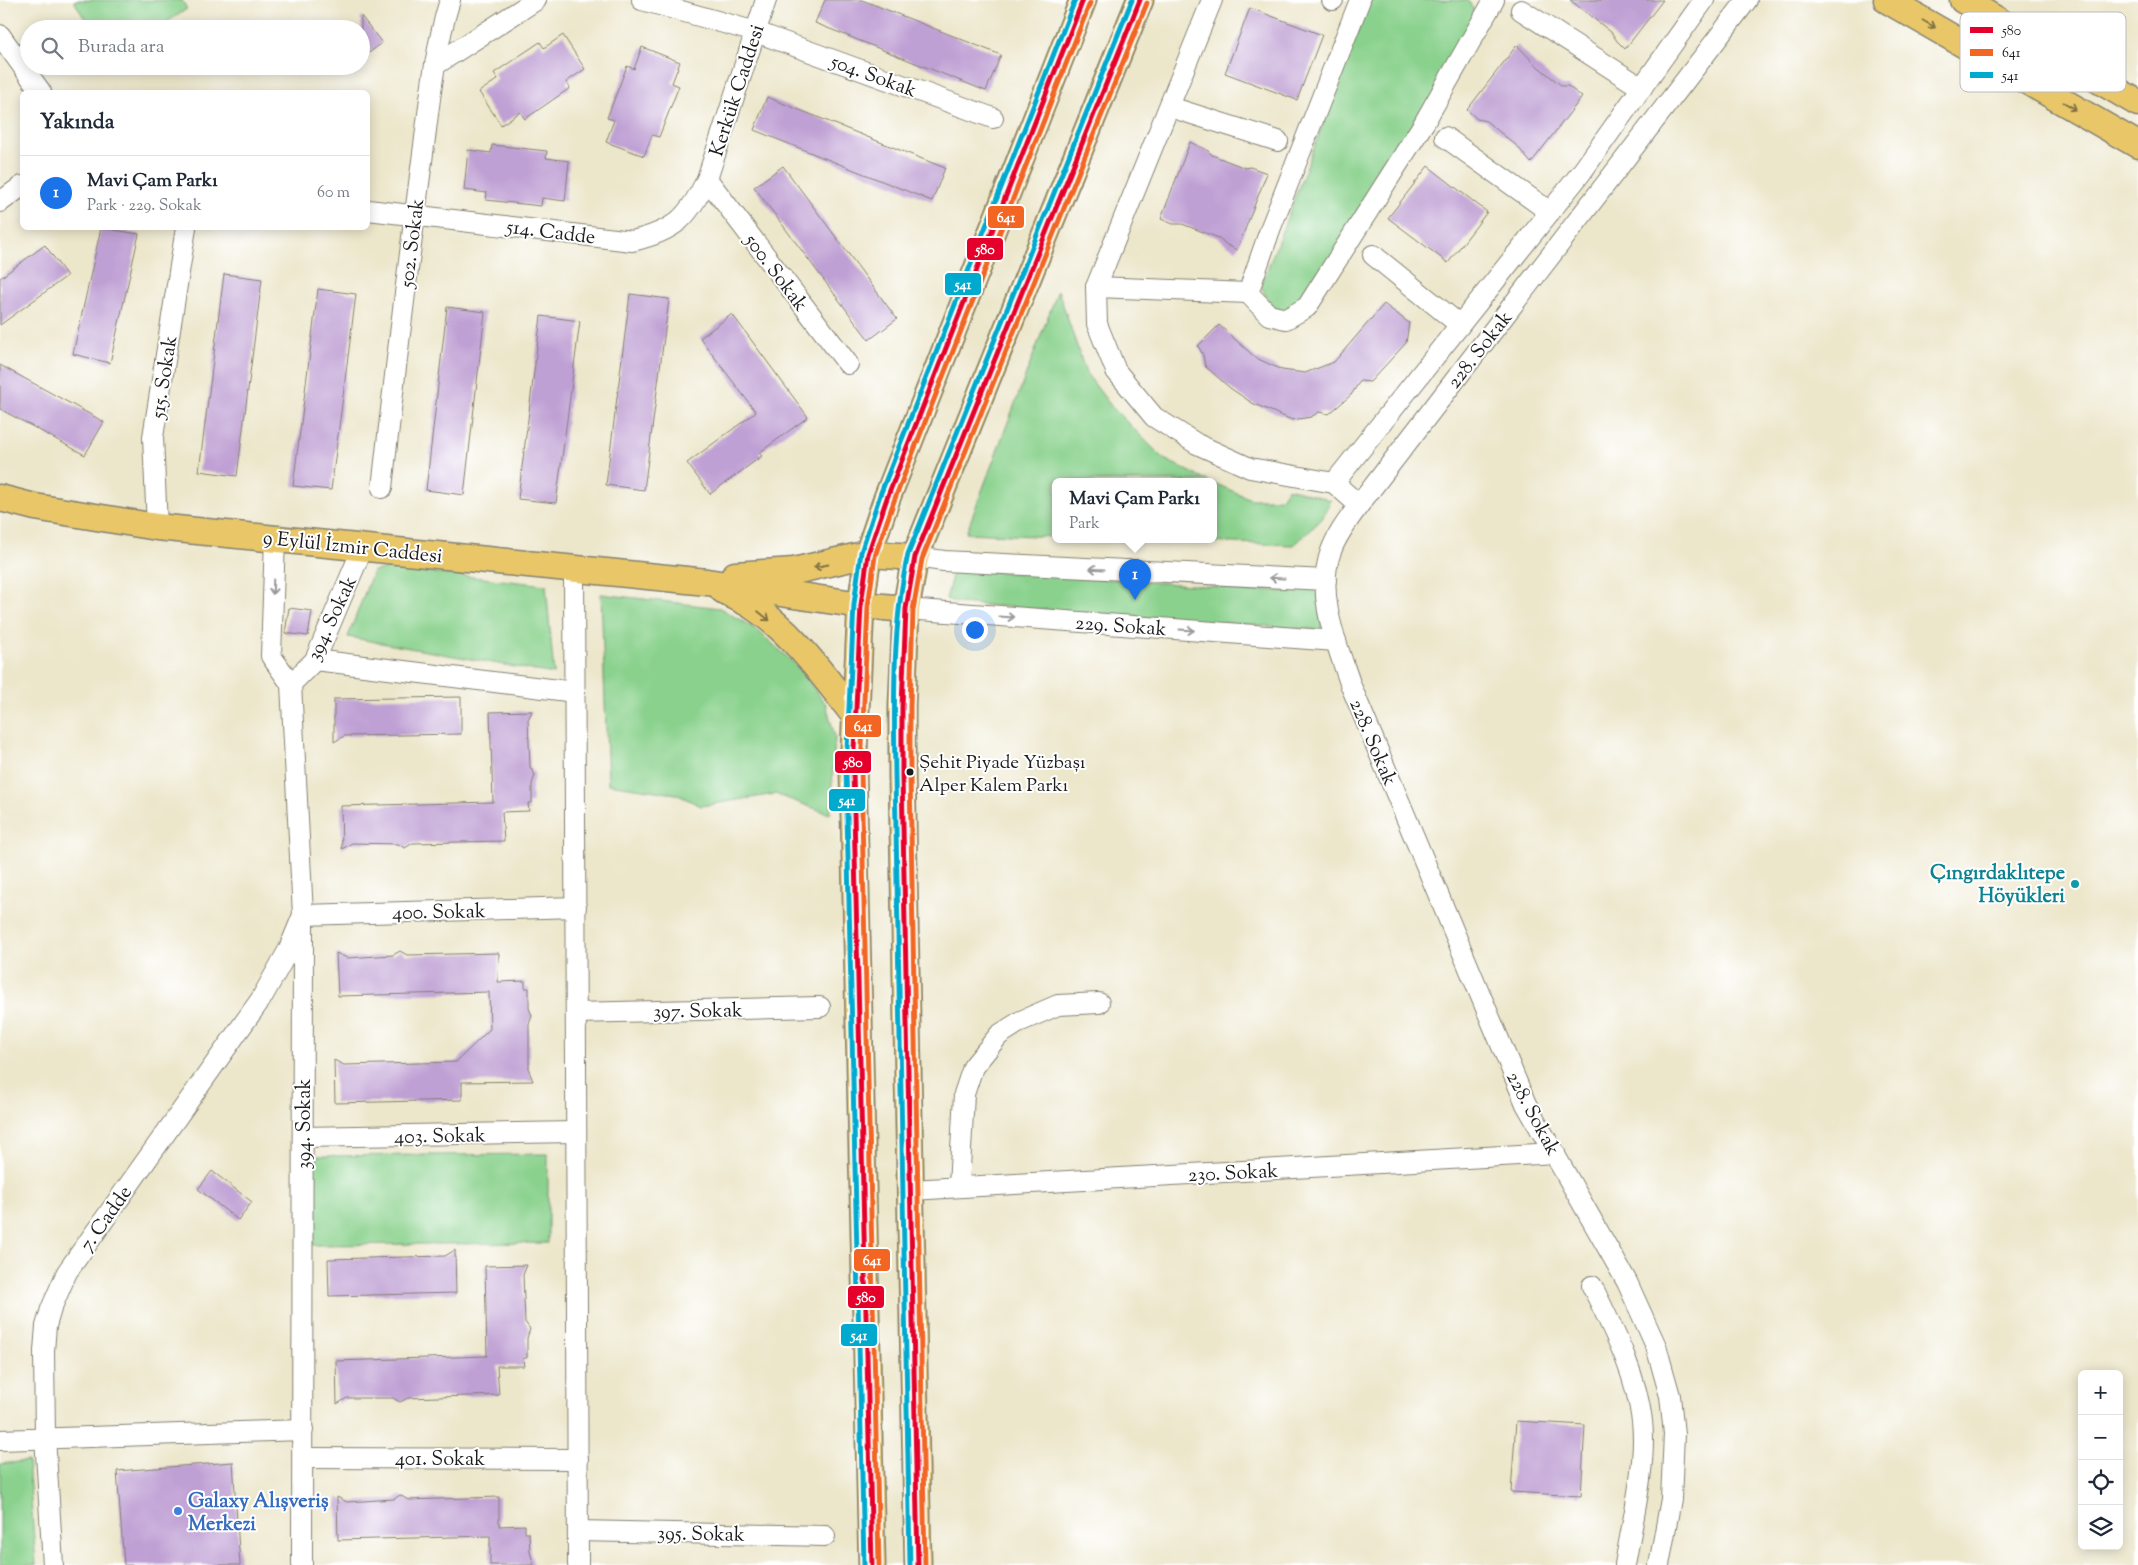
<!DOCTYPE html>
<html lang="tr">
<meta charset="utf-8">
<style>
body{margin:0;font-family:"Sorts Mill Goudy",serif;background:#f6f6f7;color:#1f2937}
.controls{position:absolute;right:15px;bottom:15px;display:grid;overflow:hidden;border-radius:8px;box-shadow:0 2px 12px #0003}
.controls button{width:45px;height:45px;display:grid;place-items:center;padding:0;border:0;border-bottom:1px solid #e0e1e3;background:#fff;color:#1f2937;font:25px sans-serif}
.you{position:absolute;left:974px;top:629px;width:18px;height:18px;margin:-12px;border:4px solid #fff;border-radius:50%;background:#1a73e8;box-shadow:0 0 0 8px #1a73e833}
.badge{display:grid;place-items:center;width:32px;height:32px;border-radius:50%;background:#1a73e8;color:#fff;font-size:16px;font-weight:700}
.pin{position:absolute;translate:-50% -41px;filter:drop-shadow(0 1px 2px #0008)}
.pin::after{content:'';position:absolute;top:26px;width:18px;height:15px;background:inherit;clip-path:polygon(0 0,100% 0,50% 100%)}
.popup{position:absolute;left:1052px;top:478px;width:165px;height:65px;box-sizing:border-box;display:grid;place-content:center;border-radius:8px;background:#fff;filter:drop-shadow(0 1px 4px #0005);font-size:16px;white-space:nowrap;color:#747a83}
.popup b{font-size:19px;color:#1f2937}
.popup::after{content:'';position:absolute;left:50%;top:100%;margin-left:-10px;border:10px solid transparent;border-top-color:#fff}
.list{margin:0;padding:0;list-style:none}
h2{display:flex;justify-content:space-between;align-items:center;height:65px;margin:0;padding:0 20px;font-size:21px}
h2 small{font-size:16px;font-weight:400;color:#747a83}
.list li{display:grid;grid-template-columns:32px 1fr auto;gap:15px;align-items:center;box-sizing:border-box;height:75px;padding:0 20px;border-top:1px solid #e0e1e3}
.list b{display:block;font-size:19px;white-space:nowrap}
.list p{margin:0;font-size:16px;white-space:nowrap;color:#747a83}
.list em{font-size:16px;font-style:normal;color:#747a83}
.icon{flex:none;width:28px;height:28px;fill:none;stroke:currentColor;stroke-width:2;stroke-linecap:round;stroke-linejoin:round}
.map{position:relative;flex:none;width:2138px;height:1565px;overflow:hidden}
.search{position:absolute;background:#fff;box-shadow:0 2px 12px #0003;left:20px;top:20px;width:350px;height:55px;display:flex;align-items:center;gap:12px;box-sizing:border-box;padding:0 18px;border-radius:28px;color:#747a83;font-size:19px}
.panel{position:absolute;background:#fff;box-shadow:0 2px 12px #0003;left:20px;top:90px;width:350px;height:140px;border-radius:8px}
.map>svg:first-child{display:block}
.green{fill:#89d18c;stroke:#527654}
.building{fill:#bfa0d4}
.lines{fill:none;stroke-linecap:round;stroke-linejoin:round}
.minor-casing{stroke:#848173;stroke-width:22}
.major-casing{stroke:#848173;stroke-width:29}
.minor{stroke:#fff;stroke-width:20}
.major{stroke:#e9c769;stroke-width:26}
.bus-1-casing{stroke:#fff;stroke-width:9}
.bus-2-casing{stroke:#fff;stroke-width:9}
.bus-3-casing{stroke:#fff;stroke-width:9}
.bus-1{stroke:#e4002b;stroke-width:5}
.bus-2{stroke:#f26522;stroke-width:5}
.bus-3{stroke:#00a9ce;stroke-width:5}
.oneway{stroke:#827242}
.oneway2{stroke:#999}
.bus-dot{fill:#1c1c1c;stroke:#fff;stroke-width:2}
.culture-dot{fill:#0f9aa8;stroke:#fff;stroke-width:2}
.shop-dot{fill:#3f7fe0;stroke:#fff;stroke-width:2}
.labels{text-anchor:middle;stroke-width:4;stroke-linejoin:round;paint-order:stroke}
.bus-label{font-size:19px;fill:#1c1c1c;stroke:#fff;text-anchor:start}
.street-label{font-size:20px;fill:#1c1c1c;stroke:#fff}
.culture-label{font-size:20px;font-weight:bold;fill:#0d838f;stroke:#fff;text-anchor:end}
.shop-label{font-size:20px;font-weight:bold;fill:#366cbe;stroke:#fff;text-anchor:start}
.key{fill:#fff;stroke:#bbb;stroke-width:1}
.key-label{font-size:14px;fill:#1c1c1c}
.line-badge{stroke:#fff;stroke-width:2}
.badge-label{font-size:14px;text-anchor:middle;font-weight:bold;fill:#fff}
</style>
<div class="map">
<svg width="2138" height="1565" viewBox="0 0 2138 1565">
<rect width="100%" height="100%" fill="#fff"/>
<filter id="ink" filterUnits="userSpaceOnUse"><feTurbulence type="fractalNoise" baseFrequency=".02" numOctaves="2"/><feDisplacementMap in="SourceGraphic" scale="10" xChannelSelector="R" yChannelSelector="G"/><feConvolveMatrix kernelMatrix="1 2 1 2 8 2 1 2 1" color-interpolation-filters="sRGB"/></filter>
<filter id="wash" filterUnits="userSpaceOnUse"><feTurbulence type="fractalNoise" baseFrequency=".0096" numOctaves="4" result="noise"/><feDisplacementMap in="SourceGraphic" scale="20" xChannelSelector="R" yChannelSelector="G"/><feGaussianBlur stdDeviation="1.12" result="paint"/><feColorMatrix in="noise" values="0 0 0 0 0 0 0 0 0 0 0 0 0 0 0 0 0 1.4 0 .05"/><feComposite in="paint" operator="in"/></filter>
<g filter="url(#wash)">
<rect width="100%" height="100%" fill="#ece6ca"/>
<!-- green -->
<g class="green">
<path d="M76 0H182L187 9 156 29H91L74 1Z"/>
<path d="M1370 0H1468L1474 11 1472 34 1302 305 1283 313 1271 306 1261 286Z"/>
<path d="M1058 290 1086 373 1111 406 1164 459 1209 481H1056V537L966 533Z"/>
<path d="M1214 483 1251 499H1280L1288 488 1331 500 1322 519 1294 545 1114 539H1214Z"/>
<path d="M392 568 546 585 554 674 348 637 373 571Z"/>
<path d="M957 569 1279 591H1296L1324 585 1321 630 957 603 946 599 953 572Z"/>
<path d="M601 594 720 608 757 630 794 663 826 704 835 737 830 814 775 794 701 806 676 794 608 784Z"/>
<path d="M548 1154V1243L313 1245 312 1156Z"/>
<path d="M28 1461 36 1565H0V1464Z"/>
</g>
<g id="blocks">
<!-- building -->
<g class="building">
<path d="M825 0H862L1001 55 986 91 815 23Z"/>
<path d="M1570 0H1663L1625 49 1617 41 1611 32Z"/>
<path d="M1250 8 1322 35 1297 100 1225 73Z"/>
<path d="M361 16 382 43 361 59Z"/>
<path d="M563 35 585 69 566 82 570 88 525 119 520 112 501 125 479 92 498 79 494 73 540 42 544 48Z"/>
<path d="M1517 45 1535 64 1562 86H1568L1582 97 1531 163 1517 146 1486 121 1477 119 1467 110Z"/>
<path d="M642 47 680 62 672 83 679 86 659 137 652 135 644 156 606 142 614 120 607 118 627 66 634 69Z"/>
<path d="M767 97 945 168 932 201 754 130Z"/>
<path d="M1190 142 1207 150 1212 155 1245 168 1250 167 1267 173 1237 250 1227 245 1219 238 1182 224H1173L1161 219Z"/>
<path d="M492 145 547 151 546 158 569 161 565 201 542 198 541 206 486 200 487 193 464 190 468 150 491 153Z"/>
<path d="M783 166 897 319 869 340 754 187Z"/>
<path d="M1428 166 1487 212 1448 263 1388 218Z"/>
<path d="M101 228 139 234 110 363 73 354Z"/>
<path d="M45 245 67 276 0 325V278Z"/>
<path d="M224 274 262 279 237 476 199 471Z"/>
<path d="M318 289 356 294 331 490 293 486Z"/>
<path d="M630 294 669 299 644 490 606 485Z"/>
<path d="M1384 304 1409 323 1406 343 1370 382 1360 381 1351 395 1329 414 1319 412 1311 417 1292 420 1252 403 1230 388 1205 366 1203 355 1198 346 1219 325 1256 358 1282 370 1305 373 1334 362Z"/>
<path d="M447 307 485 312 464 495 426 490Z"/>
<path d="M732 314 808 417 759 453 762 456 710 494 687 463 756 412 700 338Z"/>
<path d="M541 316 580 321 556 503 518 499Z"/>
<path d="M0 365 104 422 85 455 0 409Z"/>
<path d="M289 608 312 611 308 636 285 633Z"/>
<path d="M461 697V734L344 736 334 742V699Z"/>
<path d="M532 711 528 720 530 767 535 775 532 784V803H528L529 811 502 812 504 841 413 843 405 848 398 844 352 843 342 849 341 806 493 802 490 712Z"/>
<path d="M400 951 407 955 499 953 498 982 525 981V988H529V1008L532 1016 529 1024V1071L533 1081 462 1082V1100L335 1103 334 1060 344 1065 456 1062 490 1029 489 992 338 996 336 953 347 958 393 955Z"/>
<path d="M212 1171 252 1202 238 1220 198 1189Z"/>
<path d="M455 1250 456 1293 329 1296 328 1259 445 1256Z"/>
<path d="M527 1265 523 1275 525 1322 530 1329 527 1338V1358H523L524 1366H497L499 1395 408 1398 400 1402 393 1398H347L337 1404 336 1361 487 1356 485 1266Z"/>
<path d="M1516 1421 1585 1425 1581 1496 1511 1492Z"/>
<path d="M233 1462 240 1565H124L117 1471Z"/>
<path d="M400 1495 408 1500 499 1497V1526L525 1525V1533H529L530 1552 534 1565H490V1536L338 1540 337 1497 347 1502 394 1499Z"/>
</g>
</g>
</g>
<g filter="url(#ink)">
<use href="#blocks" fill-opacity="0" stroke="#848173" stroke-width="1"/>
<g class="lines">
<defs>
<g id="minor">
<path d="M642 0 756 32 993 118"/>
<path d="M1212 0 1096 287 1097 324 1116 371 1154 417 1197 444 1250 468 1334 483 1359 505"/>
<path d="M1332 0H1333"/>
<path d="M1521 10 1642 88"/>
<path d="M0 35 41 92"/>
<path d="M435 65 536 0"/>
<path d="M1170 107 1278 141"/>
<path d="M1445 137 1550 212"/>
<path d="M707 179 848 364"/>
<path d="M0 202 22 186"/>
<path d="M368 210 632 241C675 231 688 218 707 179L766 0"/>
<path d="M1373 255 1460 325"/>
<path d="M1096 287 1248 293 1271 227 1360 0"/>
<path d="M1248 293 1269 315 1286 319 1307 307 1424 123 1494 0"/>
<path d="M1334 483 1581 173 1704 0"/>
<path d="M382 488C394 381 407 274 421 168 429 112 433 54 450 0"/>
<path d="M157 527 153 437 186 228"/>
<path d="M275 538 271 656 291 684 315 660 363 547"/>
<path d="M915 557 944 561 1326 580"/>
<path d="M574 568 578 1565"/>
<path d="M906 609 1336 641"/>
<path d="M315 660 575 692"/>
<path d="M291 684 303 915 302 1565"/>
<path d="M576 1013 820 1007"/>
<path d="M303 1137 576 1132"/>
<path d="M959 1187 964 1094 973 1067 999 1035 1021 1021 1058 1005 1099 1003"/>
<path d="M911 1190 1555 1153"/>
<path d="M1592 1286C1613 1329 1636 1372 1642 1421 1647 1464 1632 1522 1625 1565"/>
<path d="M0 1440 303 1430"/>
<path d="M303 1458 578 1459"/>
<path d="M578 1531 825 1536"/>
<path d="M53 1565 45 1437 44 1351 46 1326 51 1309 67 1272 261 999 289 949 303 915 576 907"/>
<path d="M1659 1565 1671 1499 1674 1434 1670 1396 1656 1346 1627 1282 1526 1104 1351 686C1337 644 1315 595 1331 551 1337 534 1349 519 1359 505L1747 0"/>
</g>
<g id="major">
<path d="M1887 0 2138 145"/>
<path d="M1963 0 2138 103"/>
<path d="M0 498 35 507 157 527 707 582 861 605 906 609"/>
<path d="M735 575 794 571 868 554 915 557"/>
<path d="M723 590C732 595 742 600 751 605 794 633 824 677 856 717"/>
<path d="M872 1565 853 770 861 605 868 554 887 498 1083 0"/>
<path d="M918 1565 902 776V706L906 609 915 557 1140 0"/>
</g>
</defs>
<!-- minor casing -->
<use href="#minor" class="minor-casing"/>
<!-- major casing -->
<use href="#major" class="major-casing"/>
<!-- minor -->
<use href="#minor" class="minor"/>
<!-- major -->
<use href="#major" class="major"/>
<defs>
<g id="bus-1">
<path d="M872 1565 853 770 861 605 868 554 887 498 1083 0"/>
<path d="M918 1565 902 776V706L906 609 915 557 1140 0"/>
</g>
<g id="bus-2">
<path d="M879 1565 861 770 868 606 875 556 894 501 1090 3"/>
<path d="M925 1565 910 776V706L913 610 922 559 1147 3"/>
</g>
<g id="bus-3">
<path d="M864 1565 846 770 854 604 861 552 880 495 1075 0"/>
<path d="M910 1565 895 776C894 702 892 627 908 554L1132 0"/>
</g>
</defs>
<!-- bus-1 casing -->
<use href="#bus-1" class="bus-1-casing"/>
<!-- bus-2 casing -->
<use href="#bus-2" class="bus-2-casing"/>
<!-- bus-3 casing -->
<use href="#bus-3" class="bus-3-casing"/>
<!-- bus-1 -->
<use href="#bus-1" class="bus-1"/>
<!-- bus-2 -->
<use href="#bus-2" class="bus-2"/>
<!-- bus-3 -->
<use href="#bus-3" class="bus-3"/>
</g>
<!-- one-way arrows -->
<defs><path id="oneway-shaft" d="M-6 0H5M1.5-3L5.5 0L1.5 3" fill="none" stroke-width="1.6" stroke-linecap="round" stroke-linejoin="round" transform="scale(1.25)"/></defs>
<g class="oneway">
<use href="#oneway-shaft" transform="translate(1929 24) rotate(30)"/>
<use href="#oneway-shaft" transform="translate(2070 106) rotate(30)"/>
<use href="#oneway-shaft" transform="translate(821 566) rotate(169)"/>
<use href="#oneway-shaft" transform="translate(764 616) rotate(39)"/>
</g>
<g class="oneway2">
<use href="#oneway-shaft" transform="translate(1097 569) rotate(-177)"/>
<use href="#oneway-shaft" transform="translate(1277 578) rotate(-177)"/>
<use href="#oneway-shaft" transform="translate(273 587) rotate(92)"/>
<use href="#oneway-shaft" transform="translate(1007 617) rotate(4)"/>
<use href="#oneway-shaft" transform="translate(1187 630) rotate(4)"/>
</g>
</g>
<!-- markers -->
<circle class="bus-dot" cx="910" cy="772" r="4.5"/>
<circle class="culture-dot" cx="2075" cy="884" r="5"/>
<circle class="shop-dot" cx="178" cy="1511" r="5"/>
<g class="labels">
<!-- bus labels -->
<g class="bus-label">
<text x="919" y="768">Şehit Piyade Yüzbaşı<tspan x="919" dy="23">Alper Kalem Parkı</tspan></text>
</g>
<!-- street labels -->
<g class="street-label">
<text transform="translate(874 75) rotate(20)" y="7">504. Sokak</text>
<text transform="translate(736 90) rotate(-72)" y="7">Kerkük Caddesi</text>
<text transform="translate(551 231) rotate(7)" y="7">514. Cadde</text>
<text transform="translate(411 243) rotate(-83)" y="7">502. Sokak</text>
<text transform="translate(777 272) rotate(53)" y="7">500. Sokak</text>
<text transform="translate(1479 349) rotate(-52)" y="7">228. Sokak</text>
<text transform="translate(163 377) rotate(-81)" y="7">515. Sokak</text>
<text transform="translate(353 546) rotate(6)" y="7">9 Eylül İzmir Caddesi</text>
<text transform="translate(331 618) rotate(-65)" y="7">394. Sokak</text>
<text transform="translate(1121 625) rotate(4)" y="7">229. Sokak</text>
<text transform="translate(1374 742) rotate(67)" y="7">228. Sokak</text>
<text transform="translate(439 911) rotate(-1)" y="7">400. Sokak</text>
<text transform="translate(698 1010) rotate(-1)" y="7">397. Sokak</text>
<text transform="translate(1534 1113) rotate(62)" y="7">228. Sokak</text>
<text transform="translate(303 1124) rotate(-90)" y="7">394. Sokak</text>
<text transform="translate(440 1135) rotate(-1)" y="7">403. Sokak</text>
<text transform="translate(1233 1172) rotate(-3)" y="7">230. Sokak</text>
<text transform="translate(105 1218) rotate(-55)" y="7">7. Cadde</text>
<text x="440" y="1465">401. Sokak</text>
<text transform="translate(701 1533) rotate(1)" y="7">395. Sokak</text>
</g>
<!-- culture labels -->
<g class="culture-label">
<text x="2065" y="879">Çıngırdaklıtepe<tspan x="2065" dy="23">Höyükleri</tspan></text>
</g>
<!-- shop labels -->
<g class="shop-label">
<text x="188" y="1507">Galaxy Alışveriş<tspan x="188" dy="23">Merkezi</tspan></text>
</g>
</g>
<!-- legend -->
<rect x="1960" y="12" width="166" height="80" rx="8" class="key"/>
<rect x="1970" y="27" width="23" height="6" fill="#e4002b"/>
<rect x="1970" y="49" width="23" height="7" fill="#f26522"/>
<rect x="1970" y="72" width="23" height="6" fill="#00a9ce"/>
<g class="key-label">
<text x="2002" y="35">580</text>
<text x="2002" y="57">641</text>
<text x="2002" y="80">541</text>
</g>
<g class="line-badge">
<rect x="987" y="205" width="38" height="24" rx="5" fill="#f26522"/>
<rect x="966" y="237" width="38" height="24" rx="5" fill="#e4002b"/>
<rect x="944" y="272" width="38" height="24" rx="5" fill="#00a9ce"/>
<rect x="844" y="714" width="38" height="24" rx="5" fill="#f26522"/>
<rect x="834" y="750" width="38" height="24" rx="5" fill="#e4002b"/>
<rect x="828" y="788" width="38" height="24" rx="5" fill="#00a9ce"/>
<rect x="853" y="1248" width="38" height="24" rx="5" fill="#f26522"/>
<rect x="847" y="1285" width="38" height="24" rx="5" fill="#e4002b"/>
<rect x="840" y="1323" width="38" height="24" rx="5" fill="#00a9ce"/>
</g>
<g class="badge-label">
<text x="1006" y="222">641</text>
<text x="985" y="254">580</text>
<text x="963" y="289">541</text>
<text x="863" y="731">641</text>
<text x="853" y="767">580</text>
<text x="847" y="805">541</text>
<text x="872" y="1265">641</text>
<text x="866" y="1302">580</text>
<text x="859" y="1340">541</text>
</g>
</svg>
<div class="controls">
<button>+</button>
<button>−</button>
<button><svg class="icon" aria-label="locate" viewBox="0 0 24 24"><circle cx="12" cy="12" r="6"/><path d="M12 2v4M12 18v4M2 12h4M18 12h4"/></svg></button>
<button><svg class="icon" aria-label="layers" viewBox="0 0 24 24"><path d="M12 4l9 5-9 5-9-5zM3 14l9 5 9-5"/></svg></button>
</div>
<div class="you"></div>
<div class="pin badge" style="left:1135px;top:600px">1</div>
<div class="popup"><b>Mavi Çam Parkı</b>Park</div>
<div class="search"><svg class="icon" aria-label="search" viewBox="0 0 24 24"><circle cx="10" cy="10" r="6"/><path d="M15 15l6 6"/></svg>Burada ara</div>
<section class="panel">
<h2>Yakında<small></small></h2>
<ul class="list">
<li><span class="badge">1</span><div><b>Mavi Çam Parkı</b><p>Park · 229. Sokak</p></div><em>60 m</em></li>
</ul>
</section>
</div>
